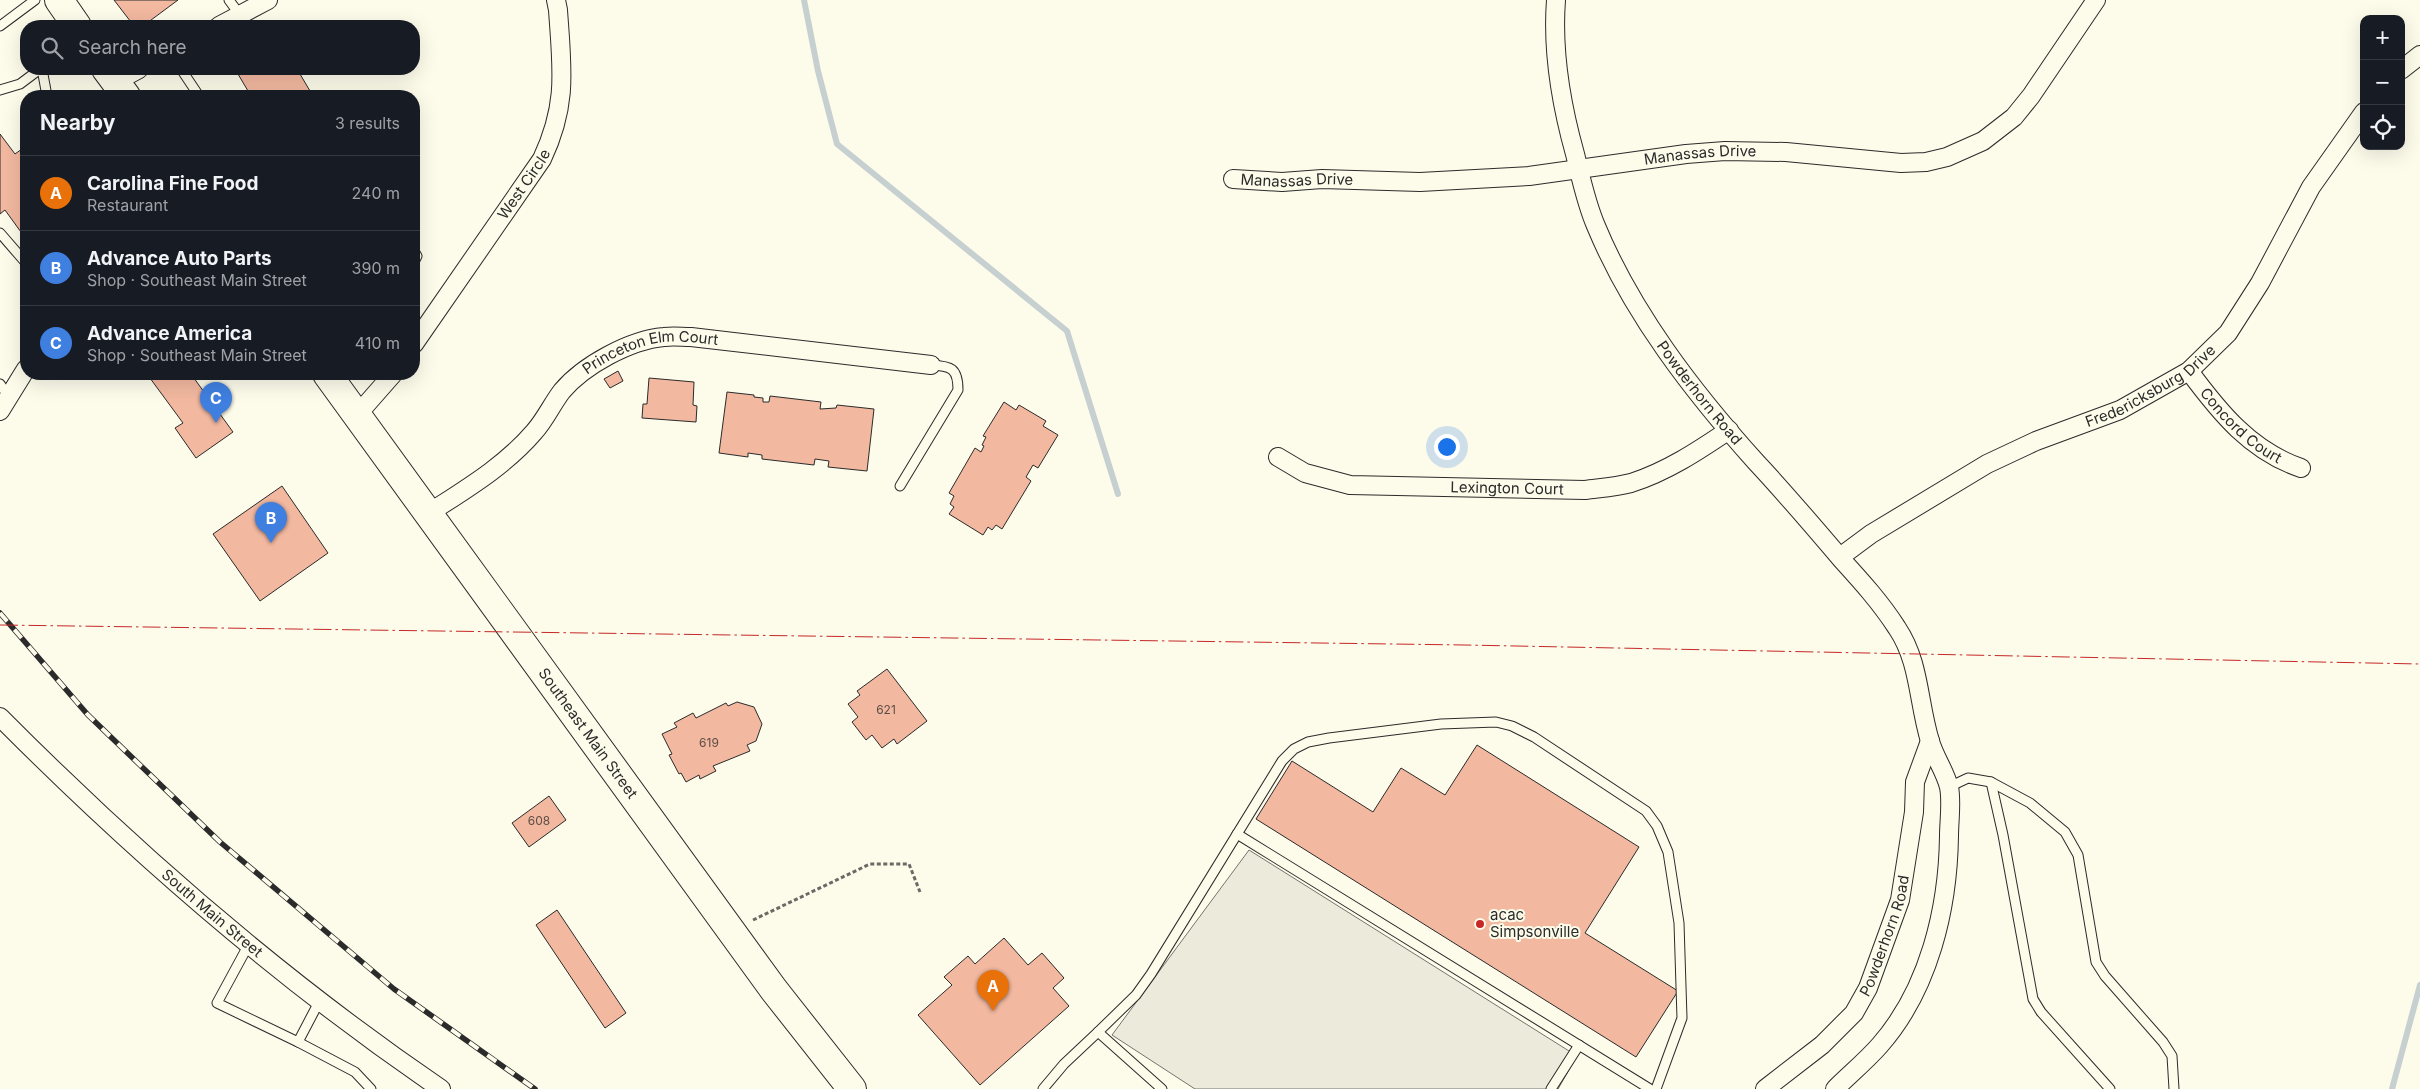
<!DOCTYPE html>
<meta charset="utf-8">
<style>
body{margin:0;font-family:Inter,sans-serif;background:#20242c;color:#f1f3f6}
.controls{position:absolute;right:15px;top:15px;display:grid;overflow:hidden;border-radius:10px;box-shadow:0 5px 20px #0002}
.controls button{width:45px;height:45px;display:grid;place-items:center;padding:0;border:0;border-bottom:1px solid #363941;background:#171b24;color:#f1f3f6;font:25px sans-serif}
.you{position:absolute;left:1446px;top:446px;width:18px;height:18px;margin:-12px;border:4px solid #fff;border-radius:50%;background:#1a73e8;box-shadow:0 0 0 8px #1a73e833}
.badge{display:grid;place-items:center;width:32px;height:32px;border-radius:50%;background:#8c9099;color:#fff;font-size:16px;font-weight:700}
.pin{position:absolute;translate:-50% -41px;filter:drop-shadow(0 1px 2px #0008)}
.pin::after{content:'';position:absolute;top:26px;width:18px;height:15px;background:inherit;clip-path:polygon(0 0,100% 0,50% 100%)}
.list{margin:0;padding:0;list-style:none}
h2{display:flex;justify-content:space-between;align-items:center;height:65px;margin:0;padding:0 20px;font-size:21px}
h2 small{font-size:16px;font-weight:400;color:#9ea1a6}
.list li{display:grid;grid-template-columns:32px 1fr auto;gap:15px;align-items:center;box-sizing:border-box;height:75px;padding:0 20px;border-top:1px solid #363941}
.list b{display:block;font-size:19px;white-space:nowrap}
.list p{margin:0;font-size:16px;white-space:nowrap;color:#9ea1a6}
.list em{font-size:16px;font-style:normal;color:#9ea1a6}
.icon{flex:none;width:28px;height:28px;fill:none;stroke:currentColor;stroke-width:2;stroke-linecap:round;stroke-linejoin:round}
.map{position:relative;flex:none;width:2420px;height:1089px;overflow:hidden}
.search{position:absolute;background:#171b24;box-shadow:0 5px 20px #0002;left:20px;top:20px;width:400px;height:55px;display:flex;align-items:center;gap:12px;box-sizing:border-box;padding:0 18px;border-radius:20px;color:#9ea1a6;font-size:19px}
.panel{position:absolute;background:#171b24;box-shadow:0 5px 20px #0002;left:20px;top:90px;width:400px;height:290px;border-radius:20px}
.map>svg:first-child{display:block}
.parking{fill:#eceadb;stroke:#74746e}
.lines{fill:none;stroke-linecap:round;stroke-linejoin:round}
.stream{stroke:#c7d0d0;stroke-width:6}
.building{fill:#f2b8a0;stroke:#2b2b2b}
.service-casing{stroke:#2b2b2b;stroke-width:11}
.minor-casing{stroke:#2b2b2b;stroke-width:20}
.primary-casing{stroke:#2b2b2b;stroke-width:30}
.path{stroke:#6a6964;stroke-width:3;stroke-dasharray:4 2.5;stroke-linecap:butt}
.service{stroke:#fdfbea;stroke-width:9}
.minor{stroke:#fdfbea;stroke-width:18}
.primary{stroke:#fdfbea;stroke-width:28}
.rail-casing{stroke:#2b2b2b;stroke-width:5.5}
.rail{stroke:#fdfbea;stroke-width:4;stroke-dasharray:11;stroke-linecap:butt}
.power{stroke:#c62828;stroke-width:1;stroke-dasharray:18 4 2.5 4;stroke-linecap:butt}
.poi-dot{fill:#c62828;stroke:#fdfbea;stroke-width:2}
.labels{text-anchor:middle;stroke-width:4;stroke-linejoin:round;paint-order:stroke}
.number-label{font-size:12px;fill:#5d4e48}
.street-label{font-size:15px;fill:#2b2b2b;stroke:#fdfbea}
.poi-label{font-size:15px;fill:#2b2b2b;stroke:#fdfbea;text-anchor:start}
</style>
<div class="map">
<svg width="2420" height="1089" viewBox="0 0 2420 1089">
<rect width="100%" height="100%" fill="#fdfbea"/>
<!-- parking -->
<path class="parking" d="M1249 850 1577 1056 1558 1089H1195L1112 1035Z"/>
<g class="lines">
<!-- stream -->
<g class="stream">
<path d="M804 0 818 71 837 144 1067 331 1118 494"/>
<path d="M2392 1089 2420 985"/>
</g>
</g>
<!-- building -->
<g class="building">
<path d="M114 0H178L143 26H134Z"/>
<path d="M235 69H297L313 96H251Z"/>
<path d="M0 134 15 154 26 146V239L5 210 0 214Z"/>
<path d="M618 371 623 381 610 388 604 379Z"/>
<path d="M147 374H191L233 432 196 458 175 428 183 423Z"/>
<path d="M649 378 694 382 693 405 697 406 696 422 642 418 643 404H647Z"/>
<path d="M727 392 754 395V397L763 398V402H769L770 396 821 402 820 409 836 408 837 405 874 409 867 471 828 467 829 461 815 459 814 465 762 459V455L748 453V457L719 453Z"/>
<path d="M1004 402 1016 410 1019 405 1046 421 1043 426 1058 435 1038 468 1033 465 1026 477 1031 481 1002 529 996 525 992 530 988 527 983 535 949 514 954 507 950 504 954 496 949 493 975 448 981 452 984 446 982 445 986 437 983 436Z"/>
<path d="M282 486 328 553 260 601 213 534Z"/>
<path d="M887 669 927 721 897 744 894 739 882 748 872 735 866 740 852 722 858 717 848 704 860 695 857 691Z"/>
<path d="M737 702 754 707 762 724 756 741 747 745 750 751 713 766 716 771 700 779 699 775 686 782 681 773 679 774 669 755 672 754 662 734 677 727 674 723 693 713 696 718 726 703 728 706Z"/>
<path d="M1477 745 1639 847 1585 933 1678 991 1636 1057 1256 819 1292 761 1373 812 1401 768 1445 795Z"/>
<path d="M549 796 566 820 529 847 512 823Z"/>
<path d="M557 910 626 1013 605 1028 536 925Z"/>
<path d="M1004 938 1028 965 1042 953 1064 978 1053 988 1069 1006 980 1085 918 1015 952 985 944 977 968 956 975 964Z"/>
</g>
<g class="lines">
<defs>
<g id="service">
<path d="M229 0 240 15"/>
<path d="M0 26 35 0"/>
<path d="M42 69 47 96"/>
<path d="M181 69 199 96"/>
<path d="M0 90 20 84 40 69"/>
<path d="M0 233 26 263"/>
<path d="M414 251 417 256 414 262"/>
<path d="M0 384 9 397"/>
<path d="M900 486 958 390C958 368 951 366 931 365"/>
<path d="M1991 782 2003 835 2033 999 2041 1012 2110 1089"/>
<path d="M1949 787 1968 778 1991 782 2030 803 2065 832 2078 855 2096 962 2105 976 2163 1042 2172 1056 2174 1089"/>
<path d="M1237 834 1650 1089"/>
<path d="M249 944 217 1003 298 1042 320 1000"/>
<path d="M1098 1032 1136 995 1151 974 1282 761 1294 749 1308 742 1329 738 1441 724 1496 722 1512 726 1534 737 1646 811 1657 826 1668 852 1679 923 1682 1018 1656 1089"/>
<path d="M298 1042 355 1072 371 1089"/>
<path d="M1043 1089 1064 1064 1098 1032 1162 1089"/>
<path d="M1551 1089 1579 1045"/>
</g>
<g id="minor">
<path id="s1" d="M1556 0C1552 52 1561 104 1575 154 1581 178 1586 203 1596 226 1632 313 1693 392 1756 462 1786 494 1814 527 1842 560 1862 582 1881 603 1897 628 1920 662 1918 702 1930 741 1934 756 1945 771 1949 787 1952 802 1949 821 1949 836 1948 909 1929 989 1880 1045 1866 1061 1850 1074 1835 1089"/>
<path d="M219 26 268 0"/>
<path d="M2401 70 2420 55"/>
<path d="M115 82 139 69"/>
<path id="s2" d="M1233 179 1282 182 1322 179 1420 182 1529 176 1686 154 1725 151 1786 152 1901 163 1926 162 1947 157 1983 141 2014 117 2031 96 2096 0"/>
<path id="s3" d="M414 344 542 159C568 104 562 69 558 10L556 0"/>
<path id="s4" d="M2189 371C2220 413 2251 451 2301 468"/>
<path d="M0 411 26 369"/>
<path d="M357 415 393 374"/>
<path id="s5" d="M1278 457 1305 473 1350 485 1585 490C1600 488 1616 487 1631 483 1666 472 1698 451 1729 430"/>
<path id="s6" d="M429 513C466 489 505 466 534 432 545 420 552 404 562 391 584 365 630 340 664 337 673 336 682 337 691 337L931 365"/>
<path id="s7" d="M1840 557 1871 534 1987 464 2036 441 2120 410 2189 371 2228 333 2260 283 2311 187 2364 112"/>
<path id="s8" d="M0 717C136 854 281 980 441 1089"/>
<path id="s9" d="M1765 1089 1822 1045 1854 1013 1868 988 1900 900 1914 812 1915 782 1930 741"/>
</g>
<g id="primary">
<path d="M59 0 77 26"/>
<path d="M106 69 126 96"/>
<path id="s10" d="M327 374 774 990 852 1089"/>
</g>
</defs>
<!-- service casing -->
<use href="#service" class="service-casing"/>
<!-- minor casing -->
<use href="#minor" class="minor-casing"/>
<!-- primary casing -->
<use href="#primary" class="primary-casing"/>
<!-- path -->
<path class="path" d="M753 920 870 864H909L920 892"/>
<!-- service -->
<use href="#service" class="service"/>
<!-- minor -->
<use href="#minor" class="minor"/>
<!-- primary -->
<use href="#primary" class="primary"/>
<defs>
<path id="rail" d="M0 613 88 715 220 842 394 989 535 1089"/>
</defs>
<!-- rail casing -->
<use href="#rail" class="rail-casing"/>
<!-- rail -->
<use href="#rail" class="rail"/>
<!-- power -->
<path class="power" d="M0 625 1465 645 2420 664"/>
</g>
<!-- markers -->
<circle class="poi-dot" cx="1480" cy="924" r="5"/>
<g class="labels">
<!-- number labels -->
<g class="number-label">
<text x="886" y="714">621</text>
<text x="709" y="747">619</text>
<text x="539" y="825">608</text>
</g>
<!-- street labels -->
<g class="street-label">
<text dy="5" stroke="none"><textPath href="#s2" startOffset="469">Manassas Drive</textPath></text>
<text dy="5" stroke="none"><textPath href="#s2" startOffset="64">Manassas Drive</textPath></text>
<text dy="5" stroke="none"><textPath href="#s3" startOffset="194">West Circle</textPath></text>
<text dy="5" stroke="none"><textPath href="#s6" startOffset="284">Princeton Elm Court</textPath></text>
<text dy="5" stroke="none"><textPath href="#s7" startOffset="356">Fredericksburg Drive</textPath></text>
<text dy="5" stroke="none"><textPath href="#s1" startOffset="428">Powderhorn Road</textPath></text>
<text dy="5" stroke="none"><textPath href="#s4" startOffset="76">Concord Court</textPath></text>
<text dy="5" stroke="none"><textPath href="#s5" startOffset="235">Lexington Court</textPath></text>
<text dy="5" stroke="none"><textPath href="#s10" startOffset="444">Southeast Main Street</textPath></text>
<text dy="5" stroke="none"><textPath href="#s8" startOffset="289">South Main Street</textPath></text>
<text dy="5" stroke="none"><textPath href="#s9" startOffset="201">Powderhorn Road</textPath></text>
</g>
<!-- poi labels -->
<g class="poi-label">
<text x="1490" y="920">acac<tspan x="1490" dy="17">Simpsonville</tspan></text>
</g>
</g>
</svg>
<div class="controls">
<button>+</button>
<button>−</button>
<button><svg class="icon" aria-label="locate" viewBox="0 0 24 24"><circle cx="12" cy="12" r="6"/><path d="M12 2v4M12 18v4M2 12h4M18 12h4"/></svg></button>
</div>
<div class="you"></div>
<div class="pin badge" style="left:993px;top:1011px;background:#e8710a">A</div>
<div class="pin badge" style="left:271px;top:543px;background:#3f7fe0">B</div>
<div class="pin badge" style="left:216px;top:423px;background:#3f7fe0">C</div>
<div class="search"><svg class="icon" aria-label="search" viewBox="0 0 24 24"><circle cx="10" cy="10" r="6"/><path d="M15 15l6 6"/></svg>Search here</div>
<section class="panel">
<h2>Nearby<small>3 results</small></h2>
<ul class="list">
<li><span class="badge" style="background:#e8710a">A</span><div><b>Carolina Fine Food</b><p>Restaurant</p></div><em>240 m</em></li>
<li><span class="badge" style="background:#3f7fe0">B</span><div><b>Advance Auto Parts</b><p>Shop · Southeast Main Street</p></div><em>390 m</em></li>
<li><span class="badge" style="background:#3f7fe0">C</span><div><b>Advance America</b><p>Shop · Southeast Main Street</p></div><em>410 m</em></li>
</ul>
</section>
</div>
